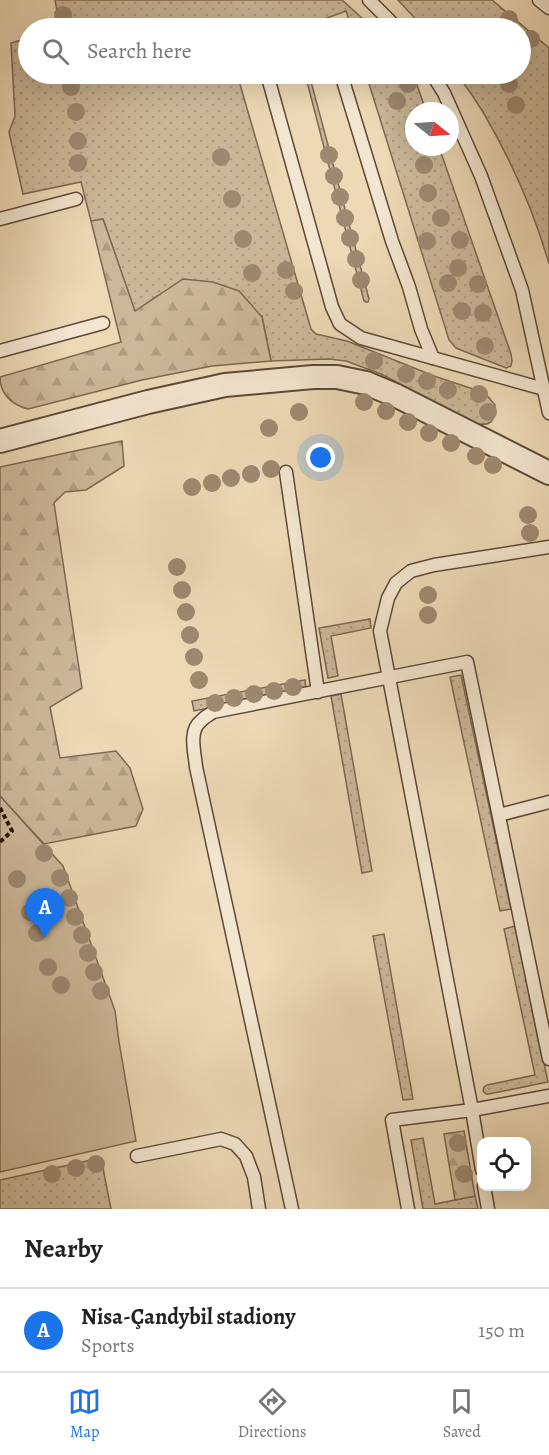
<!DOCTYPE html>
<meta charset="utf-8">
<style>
body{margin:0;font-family:Alegreya,serif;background:#f2f2f2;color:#222}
.controls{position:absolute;right:18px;bottom:18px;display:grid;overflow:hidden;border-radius:12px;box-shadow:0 6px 24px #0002}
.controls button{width:54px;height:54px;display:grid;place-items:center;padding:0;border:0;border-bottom:2px solid #e0e0e0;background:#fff;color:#222;font:30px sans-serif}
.compass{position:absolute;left:405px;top:102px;width:54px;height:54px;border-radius:50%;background:#fff;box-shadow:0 6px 24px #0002;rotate:107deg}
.you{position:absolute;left:321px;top:458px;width:21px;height:21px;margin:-15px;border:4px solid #fff;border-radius:50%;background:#1a73e8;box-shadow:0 0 0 9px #1a73e833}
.badge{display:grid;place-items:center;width:39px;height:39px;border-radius:50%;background:#1a73e8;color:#fff;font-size:20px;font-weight:700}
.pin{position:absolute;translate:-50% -50px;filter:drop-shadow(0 2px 3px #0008)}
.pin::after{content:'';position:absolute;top:32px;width:21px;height:18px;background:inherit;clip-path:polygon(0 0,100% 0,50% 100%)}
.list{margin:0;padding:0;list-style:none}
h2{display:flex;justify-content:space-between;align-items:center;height:78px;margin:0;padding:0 24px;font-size:26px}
h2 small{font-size:20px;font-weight:400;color:#767676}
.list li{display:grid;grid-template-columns:39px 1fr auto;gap:18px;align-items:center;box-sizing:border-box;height:84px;padding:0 24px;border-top:2px solid #e0e0e0}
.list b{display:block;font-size:22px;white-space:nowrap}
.list p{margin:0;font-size:20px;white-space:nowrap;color:#767676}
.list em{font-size:20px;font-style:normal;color:#767676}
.icon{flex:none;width:33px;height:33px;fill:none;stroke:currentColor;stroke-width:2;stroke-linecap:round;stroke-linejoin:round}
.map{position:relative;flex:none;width:549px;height:1209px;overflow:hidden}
.search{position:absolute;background:#fff;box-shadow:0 6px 24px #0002;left:18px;right:18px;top:18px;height:66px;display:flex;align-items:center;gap:15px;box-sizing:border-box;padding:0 21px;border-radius:33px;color:#767676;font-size:22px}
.sheet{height:162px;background:#fff}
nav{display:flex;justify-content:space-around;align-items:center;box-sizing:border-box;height:84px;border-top:2px solid #e0e0e0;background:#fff;font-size:16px;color:#767676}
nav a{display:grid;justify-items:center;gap:3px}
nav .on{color:#1a73e8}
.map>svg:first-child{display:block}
.grass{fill:url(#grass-dots);stroke:#7c6852;stroke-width:1.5}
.forest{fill:url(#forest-firs);stroke:#7c6852;stroke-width:1.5}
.pitch{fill:#ccb899;stroke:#7c6852;stroke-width:1.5}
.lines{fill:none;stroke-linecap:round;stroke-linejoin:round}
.service-casing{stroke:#5c4836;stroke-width:15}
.minor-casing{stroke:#5c4836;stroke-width:26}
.path{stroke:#2b170c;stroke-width:4;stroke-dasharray:4.5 3;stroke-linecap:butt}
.service{stroke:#f3e6d0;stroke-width:12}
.minor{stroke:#f3e6d0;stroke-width:22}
.tree{fill:#9d8970}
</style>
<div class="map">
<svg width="549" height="1209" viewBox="0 0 549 1209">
<defs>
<pattern id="grass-dots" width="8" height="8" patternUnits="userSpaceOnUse" patternTransform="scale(1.5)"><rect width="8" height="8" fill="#ccb899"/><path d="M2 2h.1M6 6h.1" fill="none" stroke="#af9d83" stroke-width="1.8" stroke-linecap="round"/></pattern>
<pattern id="forest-firs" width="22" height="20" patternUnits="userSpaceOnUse" patternTransform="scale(1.5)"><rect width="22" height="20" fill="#ccb899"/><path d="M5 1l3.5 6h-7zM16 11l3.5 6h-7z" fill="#af9d83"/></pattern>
</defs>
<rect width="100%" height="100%" fill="#edd9b6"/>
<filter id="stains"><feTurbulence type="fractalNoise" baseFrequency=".00333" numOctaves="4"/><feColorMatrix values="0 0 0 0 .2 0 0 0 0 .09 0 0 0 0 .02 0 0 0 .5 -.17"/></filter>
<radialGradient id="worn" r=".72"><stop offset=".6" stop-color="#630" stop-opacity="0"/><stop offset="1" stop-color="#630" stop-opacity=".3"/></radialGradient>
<!-- grass -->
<g class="grass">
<path d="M55 0H342L373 28H352L346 11 300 28H60Z"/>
<path d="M398 0H492L549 48V264C534 211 511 160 483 112 475 99 466 86 457 74H520V28H424Z"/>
<path d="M28 38V74H237L311 329 316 334 347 341 434 376 485 393 495 405C495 422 491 427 474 423L381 374 346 361 329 359 271 361 262 316 157 296 135 312 103 219 91 221 81 182 23 194 9 132 15 116 11 43Z"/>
<path d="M305 74H309L369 299 368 302H366L364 301Z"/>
<path d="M366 74H412L415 79 426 111H414V147H439L511 354 512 361 511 366 506 368 456 348 449 340Z"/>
<path d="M370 619 371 628 331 636 338 676 328 678 319 628Z"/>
<path d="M461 675 511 909 500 911 450 677Z"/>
<path d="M305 680 306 690 194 711 192 701Z"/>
<path d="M341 694 372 871 362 873 331 696Z"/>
<path d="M515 926 548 1082 489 1094H486L483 1091 484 1087 487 1085 535 1075 504 929Z"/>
<path d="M384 934 413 1099 403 1100 373 936Z"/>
<path d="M423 1138 435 1204 475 1196 478 1209H423L411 1140Z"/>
<path d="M101 1158 111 1209H0V1180Z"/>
</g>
<!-- forest -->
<g class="forest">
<path d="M103 219 135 311 183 279 213 282 239 291 262 317 271 361 212 366 142 380 28 409C12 405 0 394 0 377L121 342 91 221Z"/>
<path d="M122 441 124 466 86 490 65 492 54 503 82 688 50 707 60 758 116 751 130 768 143 809 136 826 44 844 0 796V467Z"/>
<path d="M464 1131 475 1196 455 1200 444 1134Z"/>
</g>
<!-- pitch -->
<path class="pitch" d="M0 796 63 866 115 1011 119 1042 136 1141 0 1172Z"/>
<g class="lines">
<defs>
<g id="service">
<path d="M369 0 397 28"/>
<path d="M539 0 549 8"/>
<path d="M267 74 332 307 340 324 361 338 544 389"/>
<path d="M341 74 392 241 409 287 421 329 433 358"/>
<path d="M432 74 444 93 481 176 522 290 549 413"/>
<path d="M0 219 76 199"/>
<path d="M0 351 103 323"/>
<path d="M286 472 318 692"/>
<path d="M499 815 549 802"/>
<path d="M137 1156 221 1139 235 1144 246 1156 254 1177 259 1209"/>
<path d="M482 1170 472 1110 380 631 388 598 396 583 411 571 434 565 549 547"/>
<path d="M484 1186 488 1209"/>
<path d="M292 1209 196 767C195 753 188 731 201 721 204 717 209 715 213 712L467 662 549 1059"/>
<path d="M408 1209 392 1120 472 1110 549 1096"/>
</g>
<path id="minor" d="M0 441 148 402 225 385 313 377H337L366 383 397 396 549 473"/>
</defs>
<!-- service casing -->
<use href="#service" class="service-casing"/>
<!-- minor casing -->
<use href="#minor" class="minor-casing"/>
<!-- path -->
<path class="path" d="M0 808 12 831 0 842"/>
<!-- service -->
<use href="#service" class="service"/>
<!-- minor -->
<use href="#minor" class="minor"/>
</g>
<!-- trees -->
<g class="tree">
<circle cx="63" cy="15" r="9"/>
<circle cx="509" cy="19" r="9"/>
<circle cx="531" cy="39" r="9"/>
<circle cx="408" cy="84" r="9"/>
<circle cx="509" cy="84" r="9"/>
<circle cx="71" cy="87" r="9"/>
<circle cx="397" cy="101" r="9"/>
<circle cx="516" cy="105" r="9"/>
<circle cx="76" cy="112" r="9"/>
<circle cx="78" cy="141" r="9"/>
<circle cx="329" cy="155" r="9"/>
<circle cx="221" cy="157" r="9"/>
<circle cx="78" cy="163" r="9"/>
<circle cx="424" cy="165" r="9"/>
<circle cx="334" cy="176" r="9"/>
<circle cx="428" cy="193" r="9"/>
<circle cx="340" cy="197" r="9"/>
<circle cx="232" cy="199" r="9"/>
<circle cx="345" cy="218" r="9"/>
<circle cx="441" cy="218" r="9"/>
<circle cx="350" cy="238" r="9"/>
<circle cx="243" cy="239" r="9"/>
<circle cx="460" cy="240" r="9"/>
<circle cx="427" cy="241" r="9"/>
<circle cx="356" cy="259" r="9"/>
<circle cx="458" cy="268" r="9"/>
<circle cx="286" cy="270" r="9"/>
<circle cx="252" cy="273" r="9"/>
<circle cx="361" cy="280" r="9"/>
<circle cx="448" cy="283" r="9"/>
<circle cx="478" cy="284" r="9"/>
<circle cx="294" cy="291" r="9"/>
<circle cx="462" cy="311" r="9"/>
<circle cx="483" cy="313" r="9"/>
<circle cx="485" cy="346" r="9"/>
<circle cx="374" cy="361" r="9"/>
<circle cx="406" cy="374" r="9"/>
<circle cx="427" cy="381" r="9"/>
<circle cx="448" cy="390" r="9"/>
<circle cx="479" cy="394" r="9"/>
<circle cx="364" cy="402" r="9"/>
<circle cx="386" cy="411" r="9"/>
<circle cx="299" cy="412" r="9"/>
<circle cx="488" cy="412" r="9"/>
<circle cx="408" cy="422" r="9"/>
<circle cx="269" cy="428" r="9"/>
<circle cx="429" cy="433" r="9"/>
<circle cx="451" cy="443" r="9"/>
<circle cx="476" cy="456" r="9"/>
<circle cx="493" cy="465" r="9"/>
<circle cx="271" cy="469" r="9"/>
<circle cx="251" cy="474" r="9"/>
<circle cx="231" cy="478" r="9"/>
<circle cx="212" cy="483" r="9"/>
<circle cx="192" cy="487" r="9"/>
<circle cx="528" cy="515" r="9"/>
<circle cx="530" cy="533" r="9"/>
<circle cx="177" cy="567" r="9"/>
<circle cx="182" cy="590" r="9"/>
<circle cx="428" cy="595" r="9"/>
<circle cx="186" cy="612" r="9"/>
<circle cx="428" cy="615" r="9"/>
<circle cx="190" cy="635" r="9"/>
<circle cx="194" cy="657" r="9"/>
<circle cx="199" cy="680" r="9"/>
<circle cx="293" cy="687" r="9"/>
<circle cx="274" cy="691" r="9"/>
<circle cx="254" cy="694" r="9"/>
<circle cx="234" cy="698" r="9"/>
<circle cx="215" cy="703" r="9"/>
<circle cx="44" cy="853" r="9"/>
<circle cx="60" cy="878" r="9"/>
<circle cx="17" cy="879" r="9"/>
<circle cx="69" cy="898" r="9"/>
<circle cx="30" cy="912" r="9"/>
<circle cx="75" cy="917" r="9"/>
<circle cx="37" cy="933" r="9"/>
<circle cx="82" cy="935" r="9"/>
<circle cx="88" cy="953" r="9"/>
<circle cx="48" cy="967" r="9"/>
<circle cx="94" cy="972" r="9"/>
<circle cx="61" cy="985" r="9"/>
<circle cx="101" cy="991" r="9"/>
<circle cx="458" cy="1143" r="9"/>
<circle cx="96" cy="1164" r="9"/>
<circle cx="76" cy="1168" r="9"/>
<circle cx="52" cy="1174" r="9"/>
<circle cx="464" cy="1174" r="9"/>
</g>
<rect width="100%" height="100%" filter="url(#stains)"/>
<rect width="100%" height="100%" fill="url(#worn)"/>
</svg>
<div class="controls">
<button><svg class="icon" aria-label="locate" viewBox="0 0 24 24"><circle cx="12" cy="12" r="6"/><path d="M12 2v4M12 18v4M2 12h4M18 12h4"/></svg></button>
</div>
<svg class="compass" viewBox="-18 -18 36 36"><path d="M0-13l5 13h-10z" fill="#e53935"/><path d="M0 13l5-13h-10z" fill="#767676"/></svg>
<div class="you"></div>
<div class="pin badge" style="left:45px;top:938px">A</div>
<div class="search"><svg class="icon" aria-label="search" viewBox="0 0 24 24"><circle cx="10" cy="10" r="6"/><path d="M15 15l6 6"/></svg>Search here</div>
</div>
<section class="sheet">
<h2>Nearby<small></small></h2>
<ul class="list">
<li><span class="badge">A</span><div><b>Nisa-Çandybil stadiony</b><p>Sports</p></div><em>150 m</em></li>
</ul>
</section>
<nav>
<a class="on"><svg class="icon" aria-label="map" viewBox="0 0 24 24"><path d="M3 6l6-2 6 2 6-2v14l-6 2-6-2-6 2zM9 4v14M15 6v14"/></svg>Map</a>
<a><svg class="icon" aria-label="directions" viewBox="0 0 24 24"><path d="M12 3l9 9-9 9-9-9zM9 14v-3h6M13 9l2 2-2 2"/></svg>Directions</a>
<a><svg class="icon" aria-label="saved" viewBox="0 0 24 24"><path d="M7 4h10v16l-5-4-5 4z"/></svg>Saved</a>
</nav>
